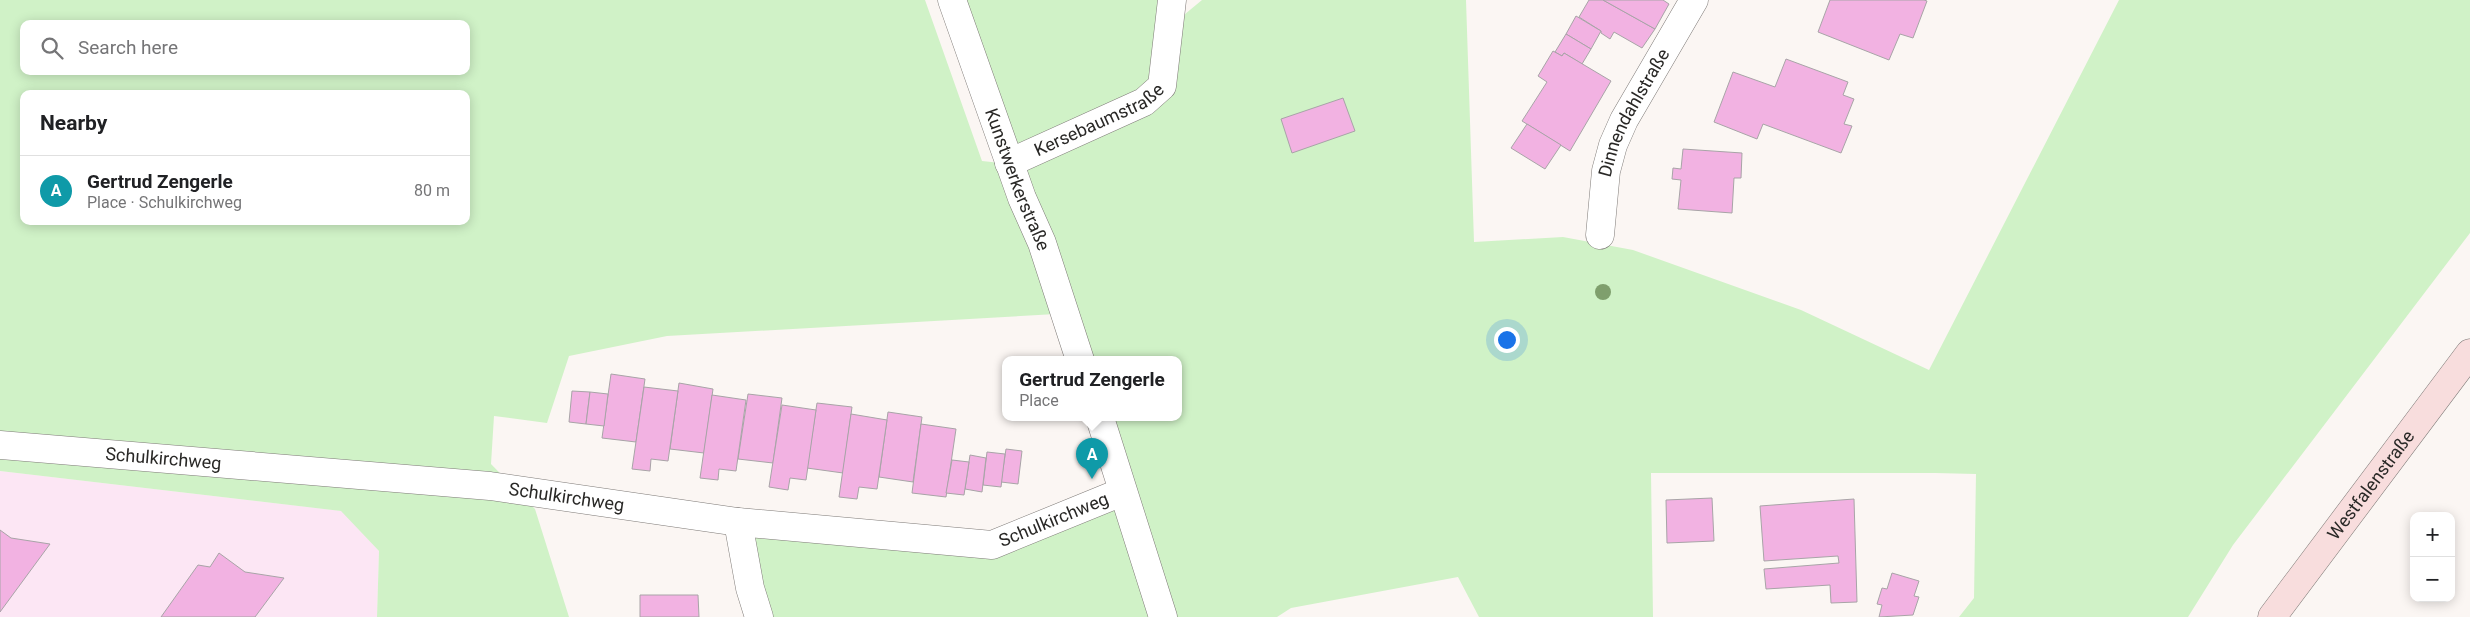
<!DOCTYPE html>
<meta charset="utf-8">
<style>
body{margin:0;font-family:Roboto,sans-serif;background:#f2f2f2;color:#202124}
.controls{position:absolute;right:15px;bottom:15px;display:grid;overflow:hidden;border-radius:10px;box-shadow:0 2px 12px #0003}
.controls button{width:45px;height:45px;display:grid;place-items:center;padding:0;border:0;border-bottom:1px solid #e0e0e0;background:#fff;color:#202124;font:25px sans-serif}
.you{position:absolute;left:1506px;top:339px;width:18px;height:18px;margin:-12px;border:4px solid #fff;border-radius:50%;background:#1a73e8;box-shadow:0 0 0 8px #1a73e833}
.badge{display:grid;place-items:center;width:32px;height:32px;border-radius:50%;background:#d93025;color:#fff;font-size:16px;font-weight:700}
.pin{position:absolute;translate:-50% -41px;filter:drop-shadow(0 1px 2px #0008)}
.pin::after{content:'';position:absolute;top:26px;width:18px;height:15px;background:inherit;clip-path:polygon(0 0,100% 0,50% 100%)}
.popup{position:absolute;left:1002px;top:356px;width:180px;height:65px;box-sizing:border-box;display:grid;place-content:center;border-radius:10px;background:#fff;filter:drop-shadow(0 1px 4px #0005);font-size:16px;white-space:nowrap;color:#757577}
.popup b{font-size:19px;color:#202124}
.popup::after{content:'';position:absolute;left:50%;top:100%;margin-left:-10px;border:10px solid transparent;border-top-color:#fff}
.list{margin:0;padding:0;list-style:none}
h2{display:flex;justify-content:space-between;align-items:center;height:65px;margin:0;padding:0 20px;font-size:21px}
h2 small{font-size:16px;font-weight:400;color:#757577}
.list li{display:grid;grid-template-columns:32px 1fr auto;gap:15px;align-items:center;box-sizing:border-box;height:70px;padding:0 20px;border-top:1px solid #e0e0e0}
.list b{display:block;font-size:19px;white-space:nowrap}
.list p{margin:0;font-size:16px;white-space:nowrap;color:#757577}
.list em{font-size:16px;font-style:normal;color:#757577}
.icon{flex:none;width:28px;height:28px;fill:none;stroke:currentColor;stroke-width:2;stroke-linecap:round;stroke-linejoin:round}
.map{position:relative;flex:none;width:2470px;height:617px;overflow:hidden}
.search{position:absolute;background:#fff;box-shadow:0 2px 12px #0003;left:20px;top:20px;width:450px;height:55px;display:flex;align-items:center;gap:12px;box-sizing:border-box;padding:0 18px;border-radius:10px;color:#757577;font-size:19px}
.panel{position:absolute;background:#fff;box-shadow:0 2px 12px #0003;left:20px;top:90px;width:450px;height:135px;border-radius:10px}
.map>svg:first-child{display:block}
.commercial{fill:#fce6f4}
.green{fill:#d0f2c7;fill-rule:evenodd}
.building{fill:#f2b2e2;stroke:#a8a4a7}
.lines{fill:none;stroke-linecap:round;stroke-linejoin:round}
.minor-casing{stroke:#7e7a77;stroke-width:29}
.secondary-casing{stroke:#7e7a77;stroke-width:29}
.minor{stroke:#fff;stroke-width:28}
.secondary{stroke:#f8dddd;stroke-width:28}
.tree{fill:#7f9f6d}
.labels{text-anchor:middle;stroke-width:4;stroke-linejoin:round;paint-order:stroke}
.street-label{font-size:18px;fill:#292826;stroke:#fff}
</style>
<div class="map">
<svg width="2470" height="617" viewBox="0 0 2470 617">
<rect width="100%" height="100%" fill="#fbf6f3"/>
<!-- commercial -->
<path class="commercial" d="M0 471 342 511 379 551 377 617H0Z"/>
<!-- green -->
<g class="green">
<path d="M0 0H925L982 161 1001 163 1056 314 667 336 569 356 547 423 494 416 491 464 535 509 569 617H377L379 551 341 511 0 471ZM24 24H466V71H24ZM24 94H466V221H24Z"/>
<path d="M963 0H1166L1173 24 1202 0H1466L1474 242 1563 237 1633 250 1801 310 1929 370 2119 0H2470V233L2233 545 2188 617H1959L1974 598 1976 474 1935 473H1651L1653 617H1479L1458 577 1291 608 1277 617H1172L1108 418H1178V360H1089Z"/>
<path d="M1119 500 1159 617H764L738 522 1003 541Z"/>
</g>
<!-- building -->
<g class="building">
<path d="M1589 0H1603L1655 29 1642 48 1614 32 1610 39 1601 33V31L1579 17Z"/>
<path d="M1603 0H1663L1669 4 1655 29Z"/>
<path d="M1830 0H1924L1927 1 1913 38 1900 34 1889 60 1818 32Z"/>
<path d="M1576 16 1601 31 1591 49 1566 34Z"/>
<path d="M1566 34 1591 49 1582 64 1564 53 1562 56 1555 52Z"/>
<path d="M1553 51 1562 56 1564 53 1611 81 1570 151 1522 121 1547 82 1538 76Z"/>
<path d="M1786 59 1848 82 1843 95 1854 99 1844 124 1852 126 1841 153 1763 124 1757 139 1714 122 1733 72 1775 87Z"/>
<path d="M1343 98 1355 131 1292 153 1281 119Z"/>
<path d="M1527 124 1561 145 1545 169 1511 148Z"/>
<path d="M1683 149 1742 153 1741 178H1734L1732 213 1678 209 1681 180 1672 179 1673 168 1681 169Z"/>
<path d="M611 374 645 379 636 442 602 438Z"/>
<path d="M679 383 713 389 704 453 670 449Z"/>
<path d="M644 387 678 391 668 461 651 459 650 471 632 469Z"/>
<path d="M572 391 590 392 586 424 569 422Z"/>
<path d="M590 392 608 394 604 426 586 424Z"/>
<path d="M748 394 782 398 773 463 738 459Z"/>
<path d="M712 395 746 400 736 471 719 469 718 480 700 478Z"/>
<path d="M817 403 852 407 843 473 807 468Z"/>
<path d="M782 405 816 410 806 480 790 478 788 490 769 487Z"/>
<path d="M888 412 922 417 913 482 879 477Z"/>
<path d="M851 414 887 420 877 489 859 487 857 499 839 497Z"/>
<path d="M921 424 956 429 946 497 912 493Z"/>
<path d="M1006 449 1022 451 1018 484 1001 482Z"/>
<path d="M987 452 1005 454 1001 487 983 485Z"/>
<path d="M970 455 986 458 982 492 965 489Z"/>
<path d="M952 460 969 462 964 495 946 493Z"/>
<path d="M1712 498 1714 541 1667 543 1666 500Z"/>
<path d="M1854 499 1857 602 1831 603 1830 585 1766 589 1764 569 1839 563 1838 556 1764 561 1760 506Z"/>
<path d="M0 530 11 538 50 544 0 612Z"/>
<path d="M219 553 245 572 284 578 255 617H161L198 565 210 567Z"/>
<path d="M1892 573 1919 581 1914 596 1919 597 1913 615 1879 617 1882 605 1877 604 1882 588 1887 589Z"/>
<path d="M640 595H698L699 617H640Z"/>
</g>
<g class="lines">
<defs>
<g id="minor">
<path id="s1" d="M952 0 1022 198 1042 243 1080 360"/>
<path id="s2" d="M1009 163 1144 102 1162 86 1172 0"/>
<path id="s3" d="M1600 235 1606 171 1613 145 1624 120 1694 0"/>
<path d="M1100 418 1163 617"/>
<path id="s4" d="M0 445 490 486 738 522 992 545 1122 492"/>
<path d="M738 522 750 588 759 617"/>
</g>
<g id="secondary">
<path id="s5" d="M2272 617 2470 353"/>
</g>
</defs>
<!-- minor casing -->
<use href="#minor" class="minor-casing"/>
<!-- secondary casing -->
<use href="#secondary" class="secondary-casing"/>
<!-- minor -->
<use href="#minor" class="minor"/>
<!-- secondary -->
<use href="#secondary" class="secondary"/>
</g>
<!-- trees -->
<circle class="tree" cx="1603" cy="292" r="8"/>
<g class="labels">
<!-- street labels -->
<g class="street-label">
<text dy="6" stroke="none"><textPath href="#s3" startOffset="129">Dinnendahlstraße</textPath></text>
<text dy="6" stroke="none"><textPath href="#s2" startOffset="100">Kersebaumstraße</textPath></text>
<text dy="6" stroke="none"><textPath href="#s1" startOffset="191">Kunstwerkerstraße</textPath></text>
<text dy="6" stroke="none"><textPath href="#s4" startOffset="164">Schulkirchweg</textPath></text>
<text dy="6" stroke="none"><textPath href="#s5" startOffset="165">Westfalenstraße</textPath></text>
<text dy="6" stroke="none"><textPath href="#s4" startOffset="569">Schulkirchweg</textPath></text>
<text dy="6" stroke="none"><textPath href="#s4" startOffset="1064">Schulkirchweg</textPath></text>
</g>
</g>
</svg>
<div class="controls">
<button>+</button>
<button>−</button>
</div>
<div class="you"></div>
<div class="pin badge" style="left:1092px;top:479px;background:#0f9aa8">A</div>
<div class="popup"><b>Gertrud Zengerle</b>Place</div>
<div class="search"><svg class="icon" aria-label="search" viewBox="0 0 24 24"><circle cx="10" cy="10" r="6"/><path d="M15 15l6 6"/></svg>Search here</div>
<section class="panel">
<h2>Nearby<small></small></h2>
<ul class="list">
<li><span class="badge" style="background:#0f9aa8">A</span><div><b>Gertrud Zengerle</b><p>Place · Schulkirchweg</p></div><em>80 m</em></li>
</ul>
</section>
</div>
